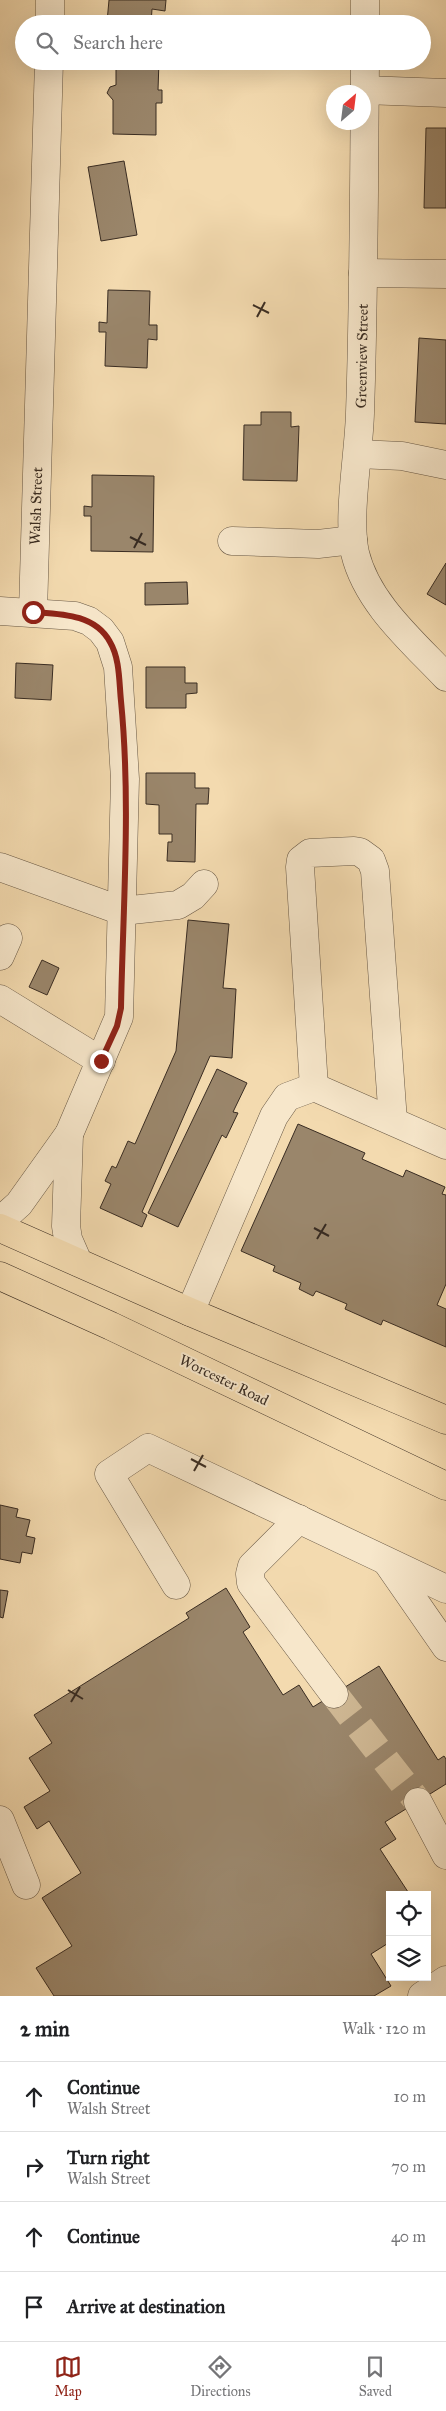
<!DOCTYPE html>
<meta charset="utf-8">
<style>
body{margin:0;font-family:"IM FELL Great Primer",serif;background:#f6f6f6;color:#202124}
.controls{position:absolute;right:15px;bottom:15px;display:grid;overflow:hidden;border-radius:0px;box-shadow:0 5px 20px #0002}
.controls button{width:45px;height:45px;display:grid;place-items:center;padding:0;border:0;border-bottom:1px solid #e0e0e0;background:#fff;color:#202124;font:25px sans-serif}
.compass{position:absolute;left:326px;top:85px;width:45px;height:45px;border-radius:50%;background:#fff;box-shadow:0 5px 20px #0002;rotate:28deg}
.stop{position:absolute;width:15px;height:15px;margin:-11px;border:4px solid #8f2418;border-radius:50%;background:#fff}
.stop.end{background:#8f2418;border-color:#fff;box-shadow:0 1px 5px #0008}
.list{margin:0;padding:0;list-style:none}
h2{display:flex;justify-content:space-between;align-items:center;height:65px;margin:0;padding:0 20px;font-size:21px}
h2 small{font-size:16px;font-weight:400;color:#757577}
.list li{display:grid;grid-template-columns:32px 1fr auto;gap:15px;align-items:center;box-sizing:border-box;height:70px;padding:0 20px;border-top:1px solid #e0e0e0}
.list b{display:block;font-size:19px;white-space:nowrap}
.list p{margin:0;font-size:16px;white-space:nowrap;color:#757577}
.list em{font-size:16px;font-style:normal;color:#757577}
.icon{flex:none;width:28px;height:28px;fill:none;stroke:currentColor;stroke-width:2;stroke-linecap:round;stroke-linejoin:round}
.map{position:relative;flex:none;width:446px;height:1996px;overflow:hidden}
.search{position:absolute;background:#fff;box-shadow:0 5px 20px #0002;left:15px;right:15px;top:15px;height:55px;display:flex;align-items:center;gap:12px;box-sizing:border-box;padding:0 18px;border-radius:28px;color:#757577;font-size:19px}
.sheet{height:345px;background:#fff}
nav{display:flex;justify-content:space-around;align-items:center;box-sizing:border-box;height:70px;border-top:1px solid #e0e0e0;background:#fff;font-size:14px;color:#757577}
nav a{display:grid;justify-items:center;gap:2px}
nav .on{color:#8f2418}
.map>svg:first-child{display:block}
.building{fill:#9a866b;stroke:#392c22}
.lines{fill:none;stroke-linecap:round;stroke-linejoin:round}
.minor-tunnel{stroke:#ceb793;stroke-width:28;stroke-dasharray:28 14;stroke-linecap:butt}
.minor-casing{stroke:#685845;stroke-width:29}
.highway-casing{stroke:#392c22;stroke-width:29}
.minor{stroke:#f7e7cb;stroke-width:28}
.highway{stroke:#f3daaf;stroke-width:28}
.route{stroke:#8f2418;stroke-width:6}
.ticks{fill:none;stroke:#392c22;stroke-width:2}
.labels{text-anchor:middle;stroke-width:4;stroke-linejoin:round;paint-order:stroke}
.street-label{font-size:15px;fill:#392c22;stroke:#f7e7cb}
</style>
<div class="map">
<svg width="446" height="1996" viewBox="0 0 446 1996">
<rect width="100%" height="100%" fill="#f3daaf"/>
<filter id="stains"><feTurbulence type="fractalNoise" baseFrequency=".004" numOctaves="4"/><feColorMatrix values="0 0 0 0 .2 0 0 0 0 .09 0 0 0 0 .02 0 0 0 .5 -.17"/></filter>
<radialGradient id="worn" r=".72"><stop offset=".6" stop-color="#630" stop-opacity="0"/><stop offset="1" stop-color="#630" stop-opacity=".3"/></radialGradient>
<!-- building -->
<g class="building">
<path d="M109 0H166L165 11 152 9 151 24 107 22Z"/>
<path d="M116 61H159L158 90H162V103H156V135L113 134V100L107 93 110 87 116 85Z"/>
<path d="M426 128H446V208H424Z"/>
<path d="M124 161 137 235 101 241 88 167Z"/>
<path d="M108 290 150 291 149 325H157V340L148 339 147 368 105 366 106 332H99V322L107 323Z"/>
<path d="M419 338 446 340V424L415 422Z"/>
<path d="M261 412H291V427L299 426 297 481 243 480 244 425H261Z"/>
<path d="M92 475 154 476 153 552 91 551V516H84V506L92 507Z"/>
<path d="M446 563V605L427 594Z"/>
<path d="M187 582 188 604 145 605V583Z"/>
<path d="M16 663 53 665 51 700 15 698Z"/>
<path d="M146 667H185V683H197V693L186 694V708H146Z"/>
<path d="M146 773H195V788H209L208 804H196L195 862 167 861 168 842H172V834H159V805L146 804Z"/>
<path d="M188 920 229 924 223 988 236 989 232 1058 210 1056 142 1212 147 1215 142 1227 100 1208 111 1184 105 1181 112 1166 116 1168 128 1141 135 1144 176 1051Z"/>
<path d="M42 960 59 968 47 995 29 987Z"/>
<path d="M217 1069 247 1083 233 1112 238 1113 226 1138 222 1135 178 1227 148 1213Z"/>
<path d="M298 1124 365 1153 362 1159 403 1177 406 1170 445 1187 442 1194 446 1195V1284L437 1305 446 1309V1347L383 1320 381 1325 345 1309 347 1304 316 1291 313 1296 299 1289 301 1283 273 1271 275 1266 241 1251Z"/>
<path d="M0 1505 18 1509 16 1517 30 1520 26 1536 35 1538 32 1554 22 1552 20 1563 0 1559Z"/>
<path d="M226 1588 250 1627 243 1632 283 1695 299 1685 313 1707 379 1666 438 1760 444 1756 446 1759V1784L385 1822 396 1839 380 1849 410 1895H390V1942L371 1954 391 1986 374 1996H54L36 1968 72 1946 42 1898 81 1873 49 1821 37 1829 24 1807 50 1791 29 1758 52 1743 34 1715 189 1618 186 1613Z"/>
<path d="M0 1590 8 1591 3 1618 0 1617Z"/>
</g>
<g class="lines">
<!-- minor-tunnel -->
<path class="minor-tunnel" d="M334 1694 418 1802"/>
<defs>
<g id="minor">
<path d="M50 24V0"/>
<path d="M365 24V0"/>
<path d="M365 61C364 179 364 296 360 413 359 452 347 518 355 553 367 603 412 641 446 677"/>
<path d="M364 90 446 93"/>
<path d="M363 273 446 274"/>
<path d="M358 454 402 456 446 465"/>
<path d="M232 541 318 544 353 540"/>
<path d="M0 611 75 616 89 621 101 630 110 642 118 667 125 779 119 1017 69 1134 19 1204 0 1221"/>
<path d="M33 612 49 61"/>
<path d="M0 867 122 911 178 905 193 896 204 884"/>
<path d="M0 956 8 938"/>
<path d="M0 999 101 1061"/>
<path d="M314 1087 300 867 301 860 310 853 354 851 360 852 371 860 375 871 393 1121"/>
<path d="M69 1134 66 1226 68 1239 78 1262"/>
<path d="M190 1312 274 1116 287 1097 314 1087 446 1145"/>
<path d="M299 1519 252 1566 250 1574 251 1583 334 1694"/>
<path d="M387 1562 446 1647"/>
<path d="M176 1585 109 1474 148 1448 446 1589"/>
<path d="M418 1802 446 1855"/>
<path d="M0 1820 26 1885"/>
<path d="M422 1996 446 1980"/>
</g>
<g id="highway">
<path d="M0 1228 190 1312 446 1420"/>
<path d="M0 1276 111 1326 446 1486"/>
</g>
</defs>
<!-- minor casing -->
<use href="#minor" class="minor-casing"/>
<!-- highway casing -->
<use href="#highway" class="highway-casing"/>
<!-- minor -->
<use href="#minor" class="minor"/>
<!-- highway -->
<use href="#highway" class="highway"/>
</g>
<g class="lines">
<!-- route -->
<path class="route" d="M33 612C61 614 95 614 110 642 120 659 119 682 121 701 131 803 123 906 121 1008L117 1026 101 1061"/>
</g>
<!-- ticks -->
<path class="ticks" d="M253 305 269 313M257 317 265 302M130 537 146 545M134 548 142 533M314 1228 329 1236M317 1239 326 1224M191 1459 206 1467M194 1471 203 1455M68 1690 83 1699M71 1702 80 1687"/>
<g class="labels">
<!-- street labels -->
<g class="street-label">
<text transform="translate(362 356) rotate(-89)" y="5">Greenview Street</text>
<text transform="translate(36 506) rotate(-88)" y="5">Walsh Street</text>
<text transform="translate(224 1380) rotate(26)" y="5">Worcester Road</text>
</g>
</g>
<rect width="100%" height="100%" filter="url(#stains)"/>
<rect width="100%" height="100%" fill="url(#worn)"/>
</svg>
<div class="controls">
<button><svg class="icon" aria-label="locate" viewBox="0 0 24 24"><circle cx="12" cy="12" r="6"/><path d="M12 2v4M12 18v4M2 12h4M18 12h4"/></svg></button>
<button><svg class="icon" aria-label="layers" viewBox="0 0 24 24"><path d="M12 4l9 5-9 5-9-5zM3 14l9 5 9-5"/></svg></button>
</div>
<svg class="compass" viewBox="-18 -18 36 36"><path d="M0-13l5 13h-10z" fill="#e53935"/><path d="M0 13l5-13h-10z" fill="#757577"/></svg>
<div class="stop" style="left:33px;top:612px"></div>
<div class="stop end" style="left:101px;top:1061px"></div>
<div class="search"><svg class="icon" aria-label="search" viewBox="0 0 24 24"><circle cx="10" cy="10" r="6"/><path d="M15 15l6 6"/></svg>Search here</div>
</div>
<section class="sheet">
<h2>2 min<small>Walk · 120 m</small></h2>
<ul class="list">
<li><svg class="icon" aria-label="ahead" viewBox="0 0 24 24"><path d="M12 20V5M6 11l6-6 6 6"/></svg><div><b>Continue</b><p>Walsh Street</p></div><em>10 m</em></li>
<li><svg class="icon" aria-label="right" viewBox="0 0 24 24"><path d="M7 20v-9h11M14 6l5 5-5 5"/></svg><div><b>Turn right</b><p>Walsh Street</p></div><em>70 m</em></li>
<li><svg class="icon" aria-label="ahead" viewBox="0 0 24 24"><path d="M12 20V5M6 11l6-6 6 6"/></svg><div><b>Continue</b></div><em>40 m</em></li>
<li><svg class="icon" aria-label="arrive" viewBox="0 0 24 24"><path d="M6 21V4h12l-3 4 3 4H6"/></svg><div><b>Arrive at destination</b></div></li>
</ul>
</section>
<nav>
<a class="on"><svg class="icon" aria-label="map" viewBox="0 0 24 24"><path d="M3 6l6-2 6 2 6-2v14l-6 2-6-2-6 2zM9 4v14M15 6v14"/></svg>Map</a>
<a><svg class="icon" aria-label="directions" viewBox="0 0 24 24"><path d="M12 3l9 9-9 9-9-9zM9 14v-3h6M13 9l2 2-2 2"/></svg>Directions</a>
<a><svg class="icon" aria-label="saved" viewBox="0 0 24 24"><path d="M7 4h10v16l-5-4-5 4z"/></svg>Saved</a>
</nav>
